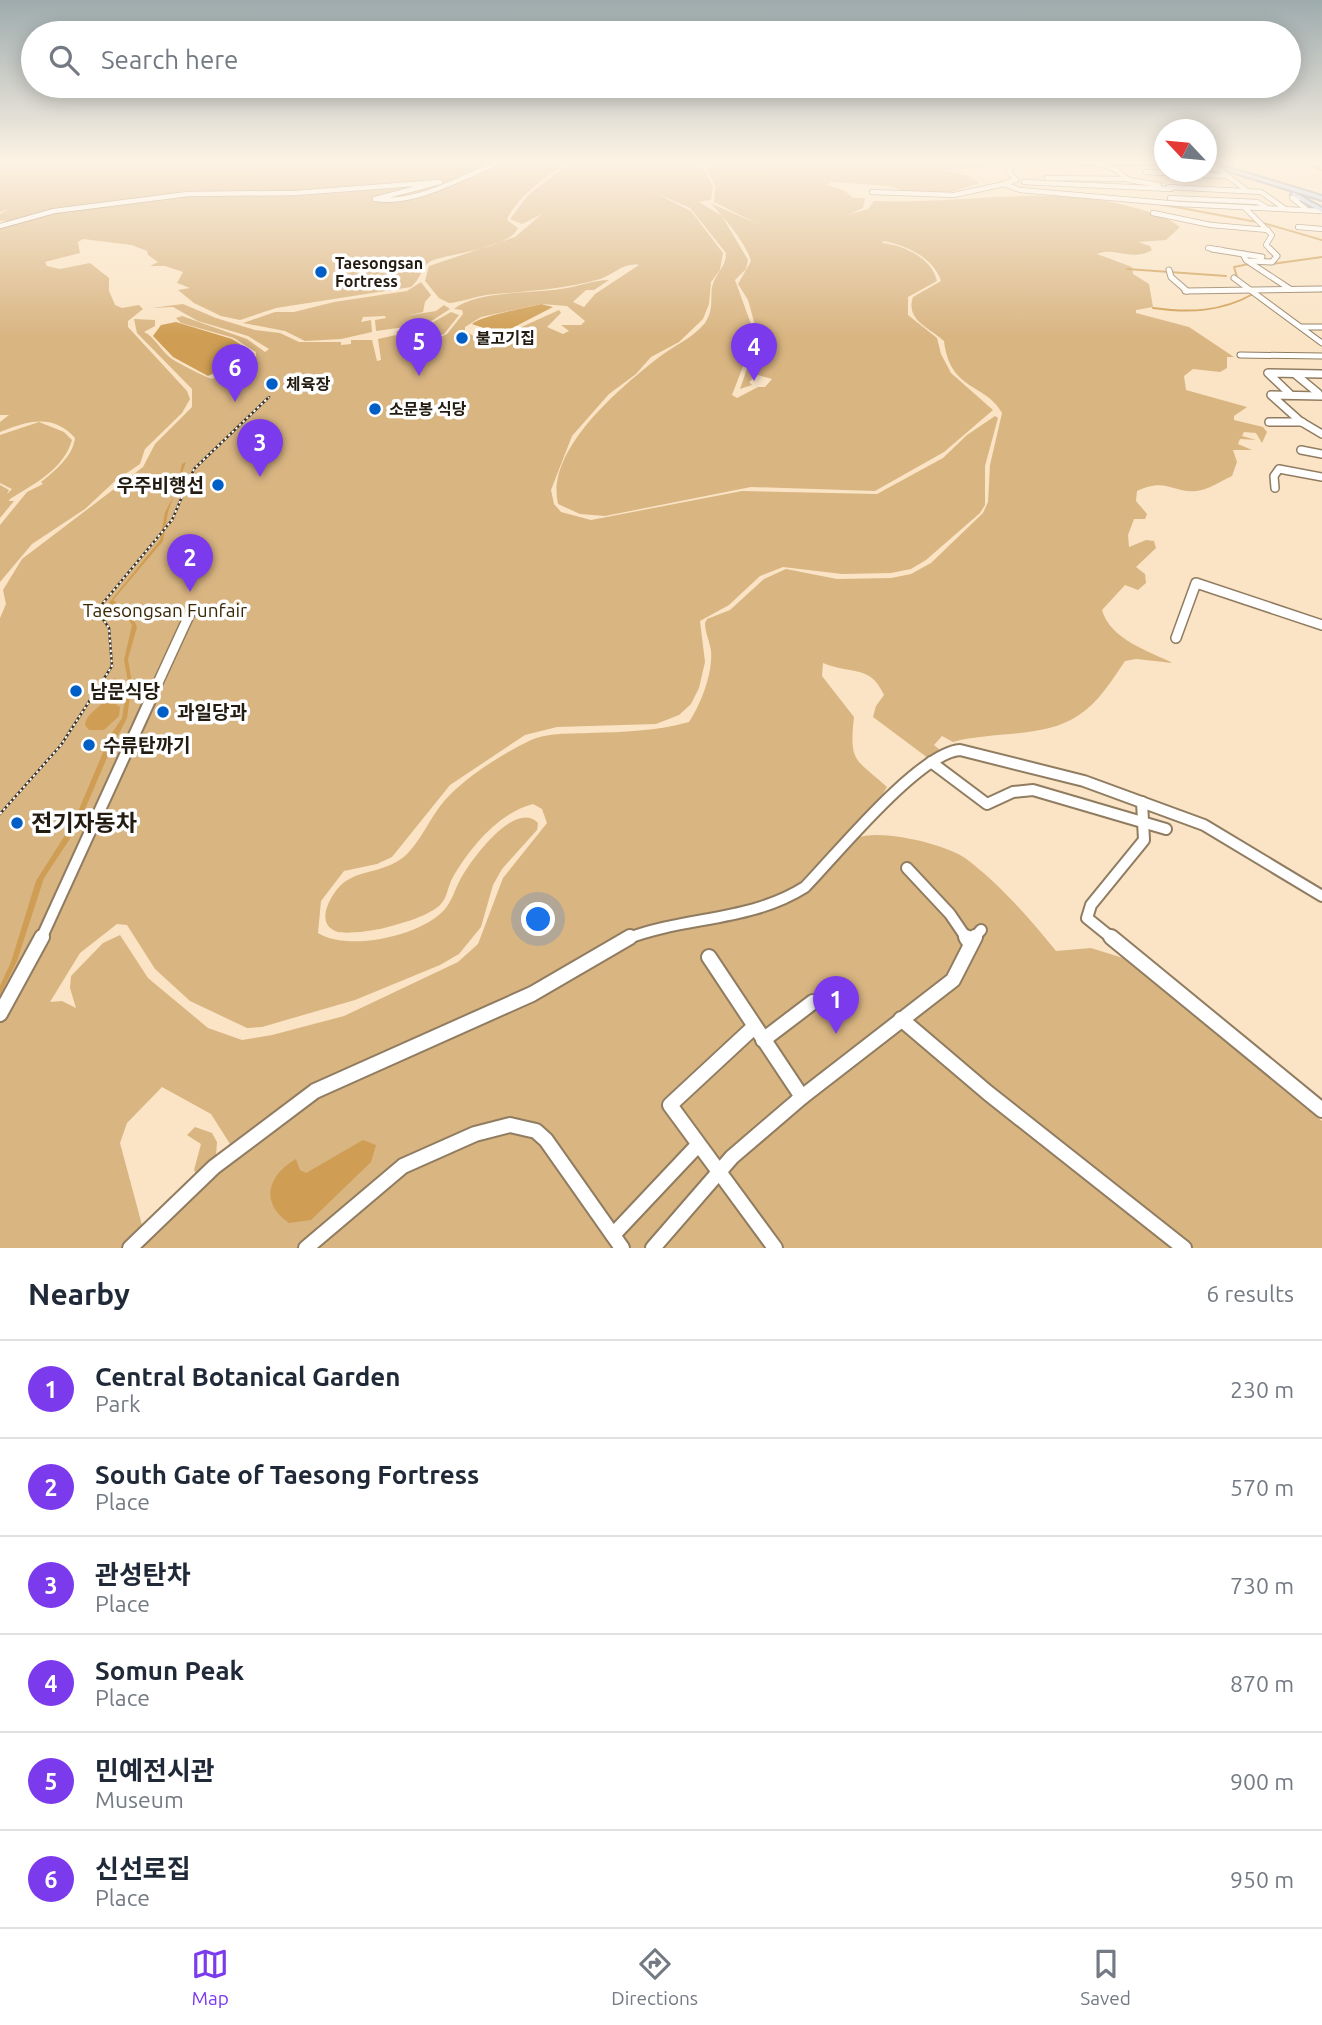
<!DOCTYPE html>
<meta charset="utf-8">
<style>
body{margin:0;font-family:Ubuntu,"Noto Sans KR",sans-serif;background:#f6f6f7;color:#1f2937}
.compass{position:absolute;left:1154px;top:119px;width:63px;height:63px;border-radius:50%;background:#fff;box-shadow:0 4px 18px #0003;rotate:296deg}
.you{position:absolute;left:539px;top:920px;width:24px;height:24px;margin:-18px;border:5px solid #fff;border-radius:50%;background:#1a73e8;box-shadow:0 0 0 10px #1a73e833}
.badge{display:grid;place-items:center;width:46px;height:46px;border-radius:50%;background:#7c3aed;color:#fff;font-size:23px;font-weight:700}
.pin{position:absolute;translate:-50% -58px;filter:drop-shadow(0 2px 4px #0008)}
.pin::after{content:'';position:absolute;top:37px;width:24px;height:21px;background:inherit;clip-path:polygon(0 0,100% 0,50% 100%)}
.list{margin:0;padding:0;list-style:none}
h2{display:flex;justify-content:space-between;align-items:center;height:91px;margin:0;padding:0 28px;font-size:30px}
h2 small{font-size:23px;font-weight:400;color:#747a83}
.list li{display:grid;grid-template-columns:46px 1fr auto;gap:21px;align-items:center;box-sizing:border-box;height:98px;padding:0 28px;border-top:2px solid #e0e1e3}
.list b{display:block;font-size:26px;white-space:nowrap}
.list p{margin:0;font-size:23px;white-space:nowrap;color:#747a83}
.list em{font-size:23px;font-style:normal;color:#747a83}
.icon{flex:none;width:38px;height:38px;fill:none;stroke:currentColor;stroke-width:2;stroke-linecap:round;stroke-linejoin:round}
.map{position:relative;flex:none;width:1322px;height:1248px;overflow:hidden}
.search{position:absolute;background:#fff;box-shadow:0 4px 18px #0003;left:21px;right:21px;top:21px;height:77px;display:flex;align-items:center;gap:18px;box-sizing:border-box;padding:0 24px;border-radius:38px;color:#747a83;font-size:26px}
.sheet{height:679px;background:#fff}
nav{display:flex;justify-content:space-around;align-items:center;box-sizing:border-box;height:98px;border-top:2px solid #e0e1e3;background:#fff;font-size:19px;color:#747a83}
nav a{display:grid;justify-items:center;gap:4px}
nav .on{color:#7c3aed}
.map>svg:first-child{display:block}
.green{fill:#d9b582;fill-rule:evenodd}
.water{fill:#cf9e54}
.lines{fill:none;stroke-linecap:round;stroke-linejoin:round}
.stream{stroke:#cf9e54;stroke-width:2}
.minor-far5-casing{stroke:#907c60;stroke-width:6}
.minor-far4-casing{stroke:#907c60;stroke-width:7}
.minor-far3-casing{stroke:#907c60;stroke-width:10}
.minor-far2-casing{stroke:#907c60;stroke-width:12}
.minor-far1-casing{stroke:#907c60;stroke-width:14}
.minor-casing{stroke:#907c60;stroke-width:18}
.highway-casing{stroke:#8996aa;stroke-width:4}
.minor-far5{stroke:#fff;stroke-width:4.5}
.minor-far4{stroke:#fff;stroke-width:5}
.minor-far3{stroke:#fff;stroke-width:7}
.minor-far2{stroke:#fff;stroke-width:9}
.minor-far1{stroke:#fff;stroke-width:10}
.minor{stroke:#fff;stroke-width:14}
.highway{fill:#bfd8fd;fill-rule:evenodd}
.rail-casing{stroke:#413729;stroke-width:2.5}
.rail{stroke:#fff;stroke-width:2;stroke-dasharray:2.5;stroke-linecap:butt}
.poi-dot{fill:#005ec7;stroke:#fff;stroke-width:2.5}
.labels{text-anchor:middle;stroke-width:7;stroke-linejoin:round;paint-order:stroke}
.far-poi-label{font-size:16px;font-weight:bold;fill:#241c11;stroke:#fff;text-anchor:start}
.poi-label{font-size:19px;font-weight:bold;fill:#241c11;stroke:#fff;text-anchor:start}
.park-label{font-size:19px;fill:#3b2705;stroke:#fff}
.near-poi-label{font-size:23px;font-weight:bold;fill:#241c11;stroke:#fff;text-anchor:start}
</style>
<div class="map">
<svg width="1322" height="1248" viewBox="0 0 1322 1248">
<rect width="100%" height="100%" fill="#fae4c5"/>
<!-- green -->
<g class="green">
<path d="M0 161H69L66 163 68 166 82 161H663L667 164 670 163 668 161H702L701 165 713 186 711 200 699 202 722 216 748 260 746 269 735 280 755 335 732 395 737 398 758 387H765L772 379 758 375 749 382 752 385 740 389 758 336 748 300 738 284 751 261C746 243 723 216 710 203L758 224 714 202 715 187 704 161H973L989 168 943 170 968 176 980 183 945 194H924L908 193 890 186 831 182 828 185 845 191 853 198H865L863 208 848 215 868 209 874 201C974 205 1074 177 1171 221L1180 227 1166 240 1138 242 1150 246 1152 250C1132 262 1114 246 1097 254L1132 267 1133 274 1149 284 1153 307 1136 310V313L1189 327 1234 357H1227V368L1220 372 1193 369 1184 376 1186 390 1247 407 1234 416V420L1263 427 1267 432 1262 443 1256 433 1244 432 1242 436 1256 440 1240 439 1238 444 1252 450H1233L1237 462 1232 476C1221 481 1208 490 1196 491 1172 493 1167 477 1137 491L1136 501 1147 514 1145 519H1134L1128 535 1129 547 1146 540 1154 541 1156 548 1136 567 1145 574 1146 583 1138 590 1125 585 1102 610C1110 639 1148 651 1173 663L1136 659 1125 661C1112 680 1099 702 1079 715 1044 739 992 731 953 742L942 736 934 745 940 750 928 758 873 717 876 706 884 695C870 664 852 675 823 663L822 676 854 717C849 763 855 758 887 787L875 807 797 885 779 898 738 911 625 935 477 1017 313 1084 230 1144 211 1114 162 1087 127 1123 120 1143 142 1225 204 1184 290 1112 321 1091 518 1007 632 941 660 932 738 919 794 898 857 838C879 828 946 844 965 858 999 883 1030 919 1056 951L1091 948 1123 958 1322 1121V1248H0V618L6 604 3 590 22 559 143 467 155 444 192 407V389L137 333 134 319 155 320V326L144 332C154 336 162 352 172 359 180 364 203 376 212 379L256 356V352L234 338 181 323 176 318 182 316 247 339 265 352 269 349 248 336 198 321 173 307 151 308 183 304 216 318 255 330 280 333 299 342H341V345L351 344V340H372L377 361 381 360 378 339 396 335 397 331 428 325 451 312 459 315 444 334 407 350 405 355 412 354 414 349 447 334 463 314 462 310 454 309C476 291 533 293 561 289 577 287 593 280 609 280L594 290H586L573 302 584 307 595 294 639 265C624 262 613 275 600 279 563 290 524 291 486 295 473 297 462 302 449 303L439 298 425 281 429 266 515 237 542 214 522 224 510 219 528 195 566 166C552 169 513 202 507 220L518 228C510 248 451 253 431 261 421 267 421 279 411 287L276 308 240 320 221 316 194 303 178 290 190 288 177 283 183 272 165 266H150L158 262 148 255 147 251 132 245 83 239 78 242 80 253 45 262 47 266 60 269 90 263 109 278V291L115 305 122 308 139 305 143 309 128 321V327L187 391 190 399 182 413 145 449 140 464 115 481 85 509 32 544 0 582V525L27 492 43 484 41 482C55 471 73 456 75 438 53 413 27 421 0 432V422L9 415H0V227L45 213 0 225 6 221H0V214L11 208 0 212ZM651 191 690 208 726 253C726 266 719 270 714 281 708 294 716 307 705 323 692 339 673 346 658 358 621 387 545 450 558 504L580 514 605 516 751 487 875 491 944 452 993 410 951 373 941 354 937 338 908 315V297L937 281C932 258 903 245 882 243L884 241C906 245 934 258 941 281L913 297C905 320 930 328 944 341 950 392 986 383 1002 413L990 465 988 502 983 513 931 563 911 574 891 578 837 579 786 569 764 579 730 610 707 619 705 623C705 633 710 642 711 651 713 673 701 704 689 722 657 731 623 732 589 733 569 734 546 732 527 742 499 756 466 777 445 800 431 816 423 837 408 853 387 874 361 868 342 884 331 894 313 925 338 932 348 934 369 931 380 929 397 925 426 917 439 906 448 898 447 887 453 877 470 848 498 813 533 804L542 809 547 823 503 878 478 944 458 962 344 1016 272 1035 242 1040 208 1028 148 978 120 935 103 943 71 976 70 988 76 1008 62 1001 50 1002 80 953 117 924 127 925 155 969 190 1001 247 1028 262 1027 355 1000 440 965 459 954 481 927 493 885 502 869 537 830 538 823C515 799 470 861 460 880 455 889 452 901 445 909 422 936 348 952 318 933L321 901 344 871 377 864 392 857 450 785 525 735 557 727 656 724 679 715 691 704 699 688 705 662 700 621 729 605 760 576 783 567 842 574 891 573 911 569 926 560 980 513 985 505V466L998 418 995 416 967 435 943 458 877 494 742 491 591 520 561 512 554 504 551 490 572 436 609 394 636 374 651 357 679 342 703 319 709 304 711 282 720 270 723 253 691 211ZM541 304 567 306 585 321 581 325H561L569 331 563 334 547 327 561 313 559 310 486 343 465 331V327L481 317Z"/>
<path d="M421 282 431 295 425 302 423 312 405 316 436 311 444 305 450 309 427 324 376 331 375 320 386 318 385 316 363 317 361 322 371 320 372 332 341 339 305 341 285 331 243 323 275 312H294L334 302 407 291Z"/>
<path d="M39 422 64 432 72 440C64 469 34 484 10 499L9 501H14L0 518V485L9 490 7 494 12 489 0 483V435Z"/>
<path d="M195 1127 212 1133 217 1142 216 1156 197 1175 194 1170 201 1144 187 1135Z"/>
</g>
<!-- water -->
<g class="water">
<path d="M541 304 553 307 501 334 472 324C481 316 526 308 541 304Z"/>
<path d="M176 322 232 339 255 354 208 376 173 357 153 336 161 325Z"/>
<path d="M186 462 168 512 163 541 113 600C119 603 135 619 137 627L128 659 132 683 127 718 109 753 77 828 44 878 17 961 0 995V986L11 962 36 881 74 821 110 736 122 718 128 682 124 660 132 625 127 617 108 610V604L160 540 165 512 175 494 182 464Z"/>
<path d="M114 678 121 680 124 686 113 702 120 707 119 716 104 730H89L85 725C87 711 104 707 109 693L102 688Z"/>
<path d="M363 1140 376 1145 371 1162 311 1220 289 1223C259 1202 268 1175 296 1159L300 1170 306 1173Z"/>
</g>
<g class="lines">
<!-- stream -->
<g class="stream">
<path d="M1296 161 1322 170"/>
<path d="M1159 204 1257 222"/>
<path d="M1263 223 1322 240"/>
<path d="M1272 264 1322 257"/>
<path d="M1127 269 1226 276"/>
<path d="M1237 277 1234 267 1249 264"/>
<path d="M1153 308C1189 313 1221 312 1253 294"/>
</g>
<defs>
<g id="minor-far5">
<path d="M1093 161 1116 170 1129 180 1159 185"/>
<path d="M1078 163 1164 162"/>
<path d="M1012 166 1008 171 1016 180 1004 184 1020 190 1179 204 1322 211"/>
<path d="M1206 167 1220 170 1246 190"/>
<path d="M1146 172 1227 176"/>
<path d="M1047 178 1127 179"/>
<path d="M1024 182 1171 189"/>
<path d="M1169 187 1261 192 1284 208"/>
<path d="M872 192 954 195 1004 184"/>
<path d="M1170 198 1257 202 1266 207"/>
<path d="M1300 198H1292L1306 209"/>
<path d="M1245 208 1272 235 1266 245 1271 250"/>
<path d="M1153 213 1211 225 1268 230"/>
<path d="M0 226 54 211 188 194 295 193 440 182 375 199C420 205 463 175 504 161"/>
<path d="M1298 227 1322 229"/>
<path d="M1208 248 1222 250"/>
</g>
<g id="minor-far4">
<path d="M1212 249 1262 257"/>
<path d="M1243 254 1246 260 1290 289"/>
<path d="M1249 261 1272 262 1277 256 1270 249"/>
<path d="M1169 270 1171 277 1187 291"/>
<path d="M1234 278 1322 343"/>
<path d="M1185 291 1321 289"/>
<path d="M1301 327H1322"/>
<path d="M1240 355 1322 356"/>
</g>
<g id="minor-far3">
<path d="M1295 374 1318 393"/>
<path d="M1289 393 1268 373 1322 374"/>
<path d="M1322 396 1271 395 1300 421 1322 434"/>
<path d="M1269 422H1302"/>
<path d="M1301 450 1322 454"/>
<path d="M1275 488 1274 476 1279 469 1322 477"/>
</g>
<g id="minor-far2">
<path d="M1176 638 1196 583 1322 625"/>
<path d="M151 698 192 609"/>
</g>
<g id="minor-far1">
<path d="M931 762 987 804 1013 792 1033 790 1166 829"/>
<path d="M907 868 950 914 967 939"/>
<path d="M41 939 152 696"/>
<path d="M626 939C685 916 750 922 805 887 836 855 919 753 960 750L1084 781 1204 825 1322 896"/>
<path d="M973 939 981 930"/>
<path d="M1113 939 1087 918 1091 905 1144 840 1142 802"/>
</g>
<g id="minor">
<path d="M966 937 970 943"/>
<path d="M1111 937 1322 1110"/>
<path d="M709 957 802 1097"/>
<path d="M0 1014 42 937"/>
<path d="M901 1019 988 1093 1184 1248"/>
<path d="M754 1027 670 1105 775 1248"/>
<path d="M763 1040 813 1002"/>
<path d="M613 1235 696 1147"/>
<path d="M130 1248 214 1167 315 1091 532 994 630 937"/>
<path d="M306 1248 403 1166 475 1134 510 1125 536 1131 546 1140 622 1248"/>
<path d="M653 1248 732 1157 802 1097 953 980 975 937"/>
</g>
<g id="highway">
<path d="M1206 161 1322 196V200L1206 164Z"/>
<path d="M1293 192 1322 208V212L1291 195Z"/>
</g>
</defs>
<!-- minor-far5 casing -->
<use href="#minor-far5" class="minor-far5-casing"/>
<!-- minor-far4 casing -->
<use href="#minor-far4" class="minor-far4-casing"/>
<!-- minor-far3 casing -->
<use href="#minor-far3" class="minor-far3-casing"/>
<!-- minor-far2 casing -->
<use href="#minor-far2" class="minor-far2-casing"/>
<!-- minor-far1 casing -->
<use href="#minor-far1" class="minor-far1-casing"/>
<!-- minor casing -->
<use href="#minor" class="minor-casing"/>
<!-- highway casing -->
<use href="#highway" class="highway-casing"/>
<!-- minor-far5 -->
<use href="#minor-far5" class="minor-far5"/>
<!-- minor-far4 -->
<use href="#minor-far4" class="minor-far4"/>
<!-- minor-far3 -->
<use href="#minor-far3" class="minor-far3"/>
<!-- minor-far2 -->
<use href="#minor-far2" class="minor-far2"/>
<!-- minor-far1 -->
<use href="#minor-far1" class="minor-far1"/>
<!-- minor -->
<use href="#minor" class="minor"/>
<!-- highway -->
<use href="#highway" class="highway"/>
<defs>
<path id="rail" d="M0 814 61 745 112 666 109 628 98 612 103 603 172 520 194 469 269 397"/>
</defs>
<!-- rail casing -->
<use href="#rail" class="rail-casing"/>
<!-- rail -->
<use href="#rail" class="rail"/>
</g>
<!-- sky -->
<linearGradient id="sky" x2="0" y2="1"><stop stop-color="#9eabad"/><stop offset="0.48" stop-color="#fdf3e5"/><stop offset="1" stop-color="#fdf3e5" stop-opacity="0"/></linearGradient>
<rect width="1322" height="336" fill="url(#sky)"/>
<!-- markers -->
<g class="poi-dot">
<circle cx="321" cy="272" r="7"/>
<circle cx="462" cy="338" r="7"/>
<circle cx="272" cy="384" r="7"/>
<circle cx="375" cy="409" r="7"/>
<circle cx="218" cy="485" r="7"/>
<circle cx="76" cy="691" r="7"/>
<circle cx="163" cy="712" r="7"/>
<circle cx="89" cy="745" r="7"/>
<circle cx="17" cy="823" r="7"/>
</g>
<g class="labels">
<!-- far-poi labels -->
<g class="far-poi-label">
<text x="335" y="269">Taesongsan<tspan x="335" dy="18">Fortress</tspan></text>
<text x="476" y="344">불고기집</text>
<text x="286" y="390">체육장</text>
<text x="389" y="415">소문봉 식당</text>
</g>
<!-- poi labels -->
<g class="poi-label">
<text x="204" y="492" text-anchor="end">우주비행선</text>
<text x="90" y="698">남문식당</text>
<text x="177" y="719">과일당과</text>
<text x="103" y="752">수류탄까기</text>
</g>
<!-- park labels -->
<g class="park-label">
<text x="165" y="617">Taesongsan Funfair</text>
</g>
<!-- near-poi labels -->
<g class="near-poi-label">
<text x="31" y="831">전기자동차</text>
</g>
</g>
</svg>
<svg class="compass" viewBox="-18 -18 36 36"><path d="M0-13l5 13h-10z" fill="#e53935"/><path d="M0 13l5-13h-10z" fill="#747a83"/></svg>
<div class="you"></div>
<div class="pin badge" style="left:836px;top:1034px">1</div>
<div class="pin badge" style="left:190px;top:592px">2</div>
<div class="pin badge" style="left:260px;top:477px">3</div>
<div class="pin badge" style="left:754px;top:381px">4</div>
<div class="pin badge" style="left:419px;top:376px">5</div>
<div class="pin badge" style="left:235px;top:402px">6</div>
<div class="search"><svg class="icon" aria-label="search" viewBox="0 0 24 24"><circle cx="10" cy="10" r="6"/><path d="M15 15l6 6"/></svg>Search here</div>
</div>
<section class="sheet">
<h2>Nearby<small>6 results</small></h2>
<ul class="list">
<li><span class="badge">1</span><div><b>Central Botanical Garden</b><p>Park</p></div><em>230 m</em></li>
<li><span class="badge">2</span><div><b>South Gate of Taesong Fortress</b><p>Place</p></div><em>570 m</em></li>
<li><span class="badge">3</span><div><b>관성탄차</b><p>Place</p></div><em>730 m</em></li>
<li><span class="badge">4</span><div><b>Somun Peak</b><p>Place</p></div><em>870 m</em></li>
<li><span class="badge">5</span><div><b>민예전시관</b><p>Museum</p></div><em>900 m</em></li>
<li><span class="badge">6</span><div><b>신선로집</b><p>Place</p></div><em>950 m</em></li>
</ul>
</section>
<nav>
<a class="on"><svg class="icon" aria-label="map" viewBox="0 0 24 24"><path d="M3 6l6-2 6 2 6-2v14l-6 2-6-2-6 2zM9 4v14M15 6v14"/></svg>Map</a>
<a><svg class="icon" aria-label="directions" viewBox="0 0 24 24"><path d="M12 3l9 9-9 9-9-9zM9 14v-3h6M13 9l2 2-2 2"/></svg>Directions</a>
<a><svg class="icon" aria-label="saved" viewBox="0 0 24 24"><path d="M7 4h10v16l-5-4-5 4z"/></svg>Saved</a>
</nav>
